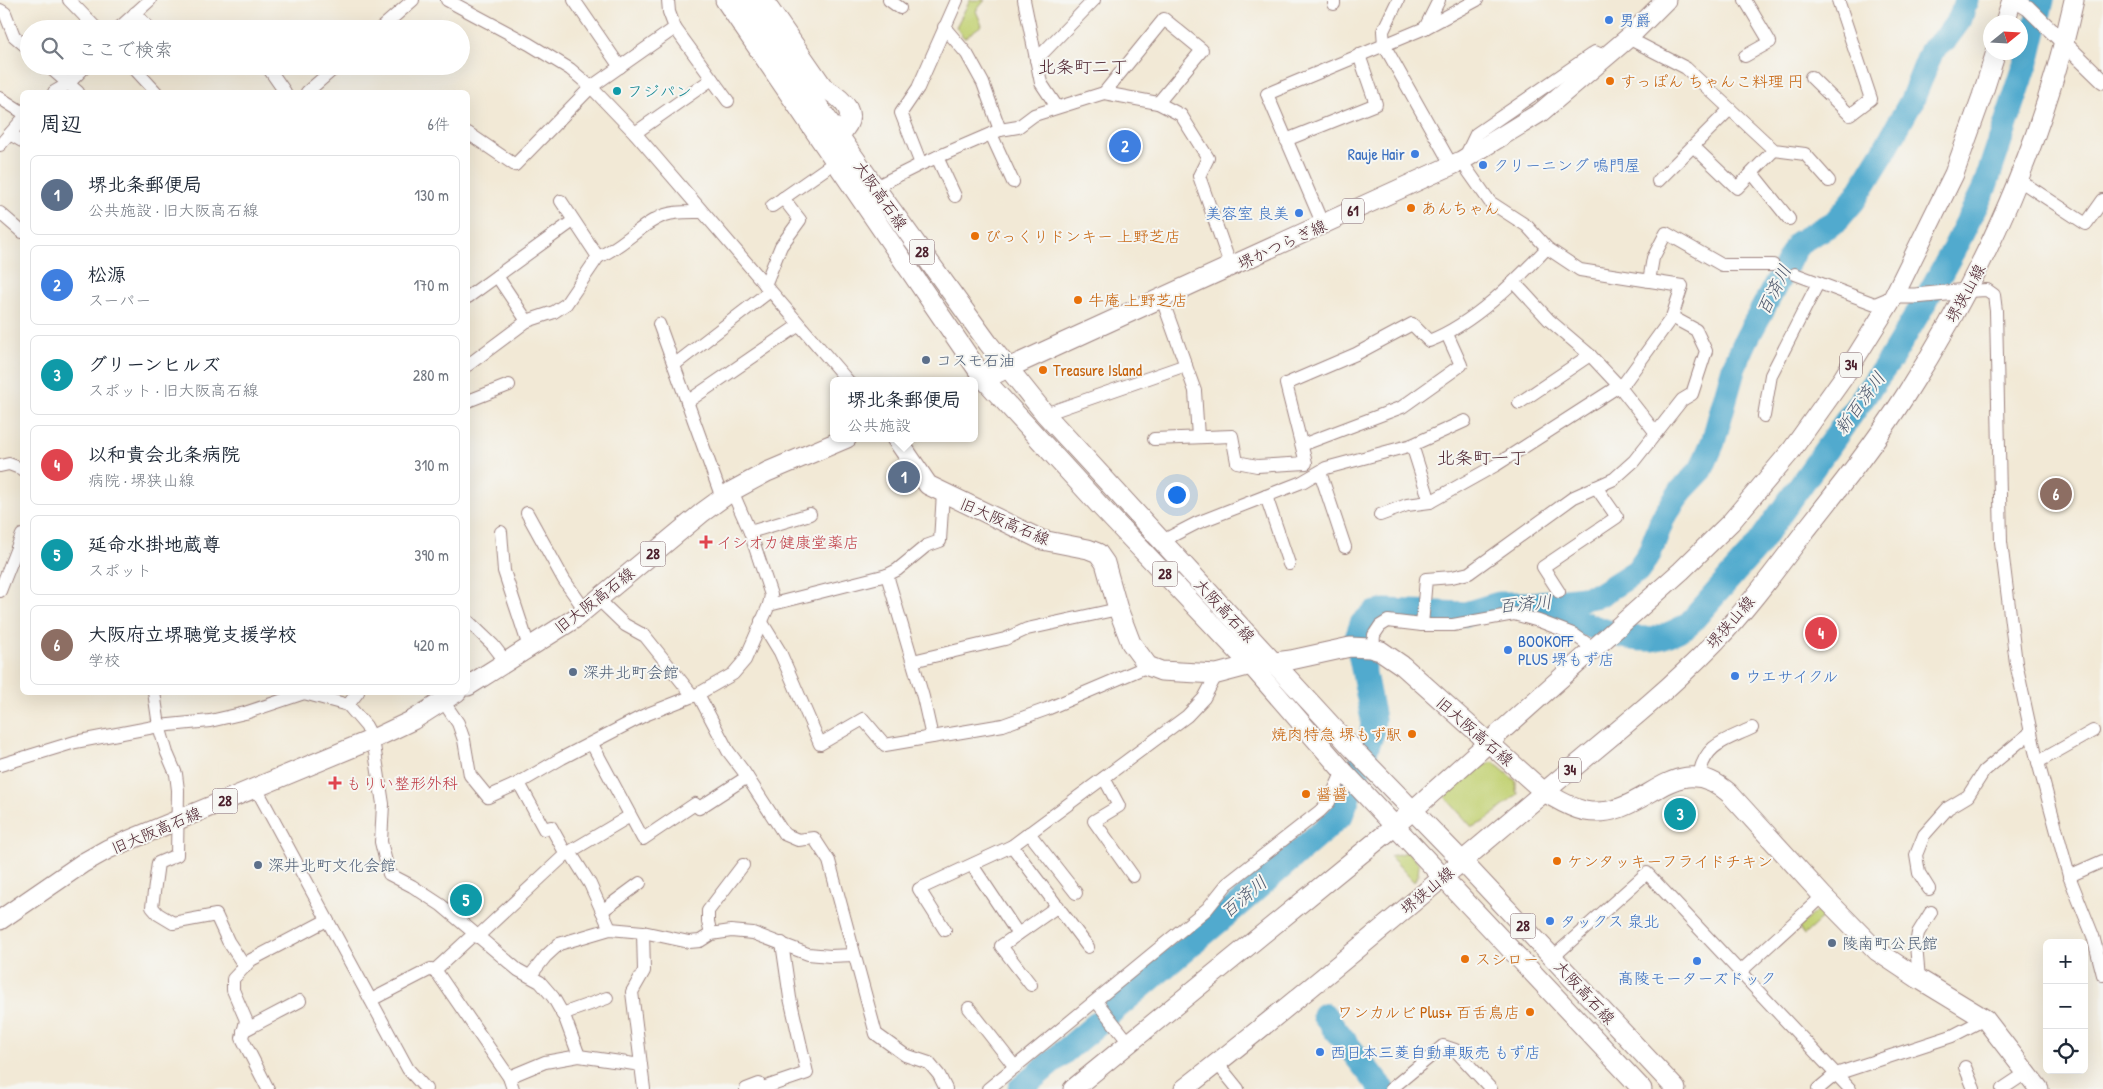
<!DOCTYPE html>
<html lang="ja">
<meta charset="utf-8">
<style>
body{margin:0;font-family:"Patrick Hand","Klee One",sans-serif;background:#f2f2f3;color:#1f2937}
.controls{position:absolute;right:15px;bottom:15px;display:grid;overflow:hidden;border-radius:8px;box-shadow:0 5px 20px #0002}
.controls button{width:45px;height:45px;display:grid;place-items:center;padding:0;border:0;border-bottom:1px solid #e0e1e3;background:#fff;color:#1f2937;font:25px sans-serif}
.compass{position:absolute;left:1983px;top:15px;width:45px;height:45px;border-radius:50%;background:#fff;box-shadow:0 5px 20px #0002;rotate:72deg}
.you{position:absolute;left:1176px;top:494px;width:18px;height:18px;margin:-12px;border:4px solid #fff;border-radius:50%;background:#1a73e8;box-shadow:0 0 0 8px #1a73e833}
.badge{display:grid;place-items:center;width:32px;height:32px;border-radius:50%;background:#c8321e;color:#fff;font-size:16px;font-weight:700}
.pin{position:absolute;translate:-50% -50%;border:2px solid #fff;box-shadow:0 1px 5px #0006}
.popup{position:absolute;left:830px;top:377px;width:148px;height:65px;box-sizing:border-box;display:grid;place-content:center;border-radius:8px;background:#fff;filter:drop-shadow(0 1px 4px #0005);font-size:16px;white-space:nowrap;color:#747a83}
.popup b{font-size:19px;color:#1f2937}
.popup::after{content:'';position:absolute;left:50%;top:100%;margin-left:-10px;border:10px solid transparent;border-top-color:#fff}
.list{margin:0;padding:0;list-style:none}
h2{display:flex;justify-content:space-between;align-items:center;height:65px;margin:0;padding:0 20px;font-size:21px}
h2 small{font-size:16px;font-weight:400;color:#747a83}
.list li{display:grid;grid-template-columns:32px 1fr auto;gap:15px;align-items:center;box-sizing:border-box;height:80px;margin:0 10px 10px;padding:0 10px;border:1px solid #e0e1e3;border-radius:8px}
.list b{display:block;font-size:19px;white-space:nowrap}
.list p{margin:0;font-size:16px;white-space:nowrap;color:#747a83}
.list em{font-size:16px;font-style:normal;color:#747a83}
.icon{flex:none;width:28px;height:28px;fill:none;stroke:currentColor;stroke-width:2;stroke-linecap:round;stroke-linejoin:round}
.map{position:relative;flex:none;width:2103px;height:1089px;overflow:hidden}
.search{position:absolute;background:#fff;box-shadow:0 5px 20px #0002;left:20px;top:20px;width:450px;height:55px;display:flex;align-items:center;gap:12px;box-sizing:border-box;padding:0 18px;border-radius:28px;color:#747a83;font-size:19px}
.panel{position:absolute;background:#fff;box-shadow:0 5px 20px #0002;left:20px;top:90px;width:450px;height:605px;border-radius:8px}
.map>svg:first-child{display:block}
.green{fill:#c2d173;stroke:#86784f}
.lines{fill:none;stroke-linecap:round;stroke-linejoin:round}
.river{stroke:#51aace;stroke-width:25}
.minor-casing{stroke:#9e8480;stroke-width:14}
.tertiary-casing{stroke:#9e8480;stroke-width:17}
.primary-casing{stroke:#9e8480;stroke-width:21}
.minor{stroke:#fff;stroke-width:12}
.tertiary{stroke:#fff;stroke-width:15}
.primary{stroke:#fff;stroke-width:19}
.shop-dot{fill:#3f7fe0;stroke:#f6f6f2;stroke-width:2}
.food-dot{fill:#e8710a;stroke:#f6f6f2;stroke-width:2}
.culture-dot{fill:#0f9aa8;stroke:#f6f6f2;stroke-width:2}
.service-dot{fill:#5c6f8a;stroke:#f6f6f2;stroke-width:2}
.health-dot{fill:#e0444e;stroke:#f6f6f2;stroke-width:2}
.labels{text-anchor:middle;stroke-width:4;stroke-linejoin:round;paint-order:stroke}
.shield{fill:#f6f6f2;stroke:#7e6067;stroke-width:1}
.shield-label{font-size:15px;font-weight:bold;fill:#4a1f2b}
.shop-label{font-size:16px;fill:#366cbe;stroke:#f6f6f2;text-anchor:start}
.food-label{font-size:16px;fill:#c56008;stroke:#f6f6f2;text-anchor:start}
.culture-label{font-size:16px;fill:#0d838f;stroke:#f6f6f2;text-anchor:start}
.street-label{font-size:16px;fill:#4a1f2b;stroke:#f6f6f2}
.service-label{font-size:16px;fill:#4e5e75;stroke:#f6f6f2;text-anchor:start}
.health-label{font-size:16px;fill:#be3a42;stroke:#f6f6f2;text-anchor:start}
.neighbourhood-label{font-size:18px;fill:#4a1f2b;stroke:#f6f6f2}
.water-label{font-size:18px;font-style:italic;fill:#4d576c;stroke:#f6f6f2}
</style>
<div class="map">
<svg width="2103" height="1089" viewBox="0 0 2103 1089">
<rect width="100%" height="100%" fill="#f6f6f2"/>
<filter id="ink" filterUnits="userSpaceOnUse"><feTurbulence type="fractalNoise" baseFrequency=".02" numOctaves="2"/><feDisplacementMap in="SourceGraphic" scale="10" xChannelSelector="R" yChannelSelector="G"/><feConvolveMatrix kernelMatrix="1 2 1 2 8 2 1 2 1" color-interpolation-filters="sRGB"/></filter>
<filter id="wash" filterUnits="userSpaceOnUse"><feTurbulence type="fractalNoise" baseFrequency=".0096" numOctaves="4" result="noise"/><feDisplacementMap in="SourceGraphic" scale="20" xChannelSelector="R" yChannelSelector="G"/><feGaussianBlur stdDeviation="1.12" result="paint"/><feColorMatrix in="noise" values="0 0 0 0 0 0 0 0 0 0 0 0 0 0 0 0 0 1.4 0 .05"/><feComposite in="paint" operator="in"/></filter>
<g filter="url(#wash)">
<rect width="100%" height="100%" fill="#f2e9d6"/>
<!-- green -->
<g class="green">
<path d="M970 0H985L976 11 982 25 964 38 956 27Z"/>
<path d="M1493 762 1516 781V791L1518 794 1484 822 1472 827 1445 797 1451 788 1480 764 1482 766Z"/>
<path d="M1408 852 1419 864 1418 874 1414 882 1390 856Z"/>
<path d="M1820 908H1825L1829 912 1804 935 1798 927Z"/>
</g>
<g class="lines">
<!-- river -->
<g class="river">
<path d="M1535 605C1567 616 1618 641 1651 639 1663 638 1677 631 1688 625L1755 549 1890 360 1924 303 1954 249 1984 189 2029 55 2042 0"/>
<path d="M1324 1015 1382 1089"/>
<path d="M1020 1089 1239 904 1341 815 1372 733 1373 719 1357 638 1362 624 1373 614 1385 611 1465 614 1499 604H1532L1583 598 1599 595 1637 571 1649 554 1663 518 1681 491 1701 470 1713 442 1734 367 1747 338 1798 243 1836 221 1854 200 1883 153 1912 100 1932 50 1946 38 1960 19 1966 0"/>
</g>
</g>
</g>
<g filter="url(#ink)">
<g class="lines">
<defs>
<g id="minor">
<path d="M69 0 97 29"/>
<path d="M447 0 529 44 570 69 591 87 635 133 848 381"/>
<path d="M574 0 620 67"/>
<path d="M889 0 900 8"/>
<path d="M1024 0 1041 83 1057 107"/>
<path d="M1398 0 1383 31 1384 45 1452 166"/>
<path d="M1745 0 1770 42 1745 56"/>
<path d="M1334 4V0"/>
<path d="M0 10 5 13 14 36 29 49"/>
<path d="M135 13 150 29"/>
<path d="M944 27 967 54 983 83 1000 130"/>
<path d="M675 28 728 101"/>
<path d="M1425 28 1439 0"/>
<path d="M118 29 150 0"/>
<path d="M380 29 413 0"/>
<path d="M1628 38 1686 68 1774 150 1805 154 1829 181"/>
<path d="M1036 60 1094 0"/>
<path d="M48 66 78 92"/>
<path d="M132 66 156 92"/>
<path d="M267 66 285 92"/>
<path d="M1811 77 1850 115 1871 99 1838 0"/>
<path d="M54 92 68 84 86 66"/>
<path d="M307 92 337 66"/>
<path d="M1104 93 1164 19 1202 50 1158 103"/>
<path d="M0 98 22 112"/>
<path d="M468 133 515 165 591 87 675 28 669 12 668 0"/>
<path d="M635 133 712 79"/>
<path d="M10 134 22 141"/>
<path d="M991 134 1013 182"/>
<path d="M1286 140 1376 104 1359 55"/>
<path d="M0 145 22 120"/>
<path d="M1693 146 1737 188 1774 150"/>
<path d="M937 157 955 196"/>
<path d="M1464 159 1476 134 1595 52 1606 57"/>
<path d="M921 164 1000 130 1018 127 1034 115 1104 93 1158 103 1181 115 1208 158 1199 176 1231 267"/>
<path d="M1752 173 1789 219"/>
<path d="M2019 180 2086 224 2103 200"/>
<path d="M1658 181 1730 109"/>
<path d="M875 187 921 164 901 113 918 88 957 0"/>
<path d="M772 206 835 162"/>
<path d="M0 213 22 232"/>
<path d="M1323 225 1267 94 1425 28 1477 0"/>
<path d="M598 257C620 248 635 230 656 219 670 211 686 212 702 212"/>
<path d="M1795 274 1875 304 1894 296"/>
<path d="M497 276 527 321"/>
<path d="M1649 281 1653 258 1666 233 1722 265H1773"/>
<path d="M1515 283 1549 320 1590 355 1619 386 1656 433"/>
<path d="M765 285 781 246 800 220 783 198"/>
<path d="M1967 291 1987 290 1994 295 1996 311 2001 542 2016 663 2035 751 2069 876 2093 936 2103 975"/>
<path d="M468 297 573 221"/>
<path d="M1162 299 1195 391 1198 437"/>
<path d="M659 324 722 498"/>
<path d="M468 365 527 321 554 312 566 304 598 257 561 201"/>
<path d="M674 365 770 291"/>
<path d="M468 401 509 385"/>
<path d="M687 402 799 325"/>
<path d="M1519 403 1590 355"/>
<path d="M1045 414 1186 365"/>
<path d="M1764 416 1771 375 1818 283"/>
<path d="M1154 439 1232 436 1237 462 1257 466 1306 463 1286 384 1356 354 1412 324 1429 341C1473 324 1515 282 1547 248"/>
<path d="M1302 445 1402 407 1461 365 1447 334"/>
<path d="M1412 445 1465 421"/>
<path d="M0 466 9 464 22 469"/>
<path d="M1320 472 1345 547"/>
<path d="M1266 496 1289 564"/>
<path d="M527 513 564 580 585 610"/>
<path d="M1380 515 1407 505 1430 502"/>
<path d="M501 532 504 571 529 647"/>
<path d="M750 532 810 514"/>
<path d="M1162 541 1197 523 1302 482 1326 468 1412 445 1430 502 1496 465 1625 382 1672 317 1682 286 1580 270 1547 248 1527 226 1490 202 1461 161"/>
<path d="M887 575 923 697 932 737"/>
<path d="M0 591 22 535"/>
<path d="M1559 592 1543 567 1617 517 1596 487"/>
<path d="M598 599 625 625 645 636 693 696"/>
<path d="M769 605 887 575 897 570 926 546 940 541 943 493"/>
<path d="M468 621 493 645 506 662"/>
<path d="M761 621 780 652 820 744 863 719 885 745 1003 725 1047 709 1148 666"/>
<path d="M1422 625 1426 579 1452 577 1469 573 1574 497 1614 479 1634 461 1682 400 1692 394 1706 351 1696 330 1672 317"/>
<path d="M1373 648 1374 635 1380 626 1388 621 1422 625H1453L1514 614 1539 621 1573 634 1593 648"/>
<path d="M913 661 1005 639 1027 629 1118 609"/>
<path d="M154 692 159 726 167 753 176 774 178 790 177 855 158 863 152 907 158 914 173 923 216 915 228 941 245 967"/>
<path d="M698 694 728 751 744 772 784 834 798 840 814 838 829 861 876 1034 905 1055 929 1063 939 1075 946 1089"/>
<path d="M443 701 458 723 464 740 470 775 488 797 519 783"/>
<path d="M348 705 358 692"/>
<path d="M592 744 643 839 695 804 699 808 747 777"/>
<path d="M2038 762 2093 731"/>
<path d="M0 765 75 742 159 726 210 721 245 713 304 693 348 705 366 726 373 739 383 804 381 842 389 874 412 886 441 905 518 970 540 982 553 997 565 1018 579 1056"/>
<path d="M1699 775C1706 743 1725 741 1752 728"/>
<path d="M1104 778 1119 806 1094 821 1133 876"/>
<path d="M256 788 408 1069 426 1089"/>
<path d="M1029 833 1076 893"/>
<path d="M1012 846 1088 947"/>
<path d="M570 852 590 884 610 929"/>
<path d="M566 854 551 827 544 829 519 783 562 758 645 715 698 694 733 674 745 660 769 605 771 595 750 532 732 491"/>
<path d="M972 865 1018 934"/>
<path d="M2069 876 2103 861"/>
<path d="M1929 889 1919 873 1916 855 1924 835 1948 808 1968 796 1984 771 2031 732"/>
<path d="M602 911 640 883"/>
<path d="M945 930 919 889 1012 846 1187 716 1204 698 1217 674"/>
<path d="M643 932 644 971 632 992 644 1089"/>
<path d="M711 934 708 922V911L743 865"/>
<path d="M477 937 566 854 630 816"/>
<path d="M1553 957 1647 873 1850 1089"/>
<path d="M434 971 474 934"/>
<path d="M1740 972 1823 896"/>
<path d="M530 976 546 956 559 944 610 929 643 932 689 942 700 941 711 934 731 931 753 933 808 954 830 956 854 955"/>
<path d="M1919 979 1916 945 1918 933 1931 912"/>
<path d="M1031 985 1001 946 1058 906"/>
<path d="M371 1000 431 969 438 974 509 1077 513 1089"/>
<path d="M1096 1001 1130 1044"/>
<path d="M969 1008 1015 1067"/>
<path d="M562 1014 607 998"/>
<path d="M243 1031 300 1001"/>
<path d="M1217 1063 1238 1089"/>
<path d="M1965 1067 1974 1089"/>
<path d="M509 1077 545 1062 579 1056 641 1065"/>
<path d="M268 1089 242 1038 246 1020 233 990V979L251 960 327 920"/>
<path d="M746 1089 759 1084 760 1089"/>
<path d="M760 1089 807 1073 790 998 782 943"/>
<path d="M988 1089 1207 909 1227 884 1320 811 1329 802 1343 771"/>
<path d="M1391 1089 1443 1046 1455 1050 1491 1089"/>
<path d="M1818 1089 1836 1074 1952 1036 1985 1019"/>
<path d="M2002 1089 2026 1073"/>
</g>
<g id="tertiary">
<path d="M2015 0 2028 8 2103 81"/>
<path d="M1894 296H1915L1967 291"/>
</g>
<g id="primary">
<path d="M725 0 984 379 1102 508 1251 665 1343 771 1642 1089"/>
<path d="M744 0 875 187 988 343 1045 414 1354 750 1462 861 1676 1089"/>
<path d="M763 0 824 88C845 100 861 115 839 135"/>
<path d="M2005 22 2012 0"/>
<path d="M995 374 1461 161 1541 112 1628 38 1666 0"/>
<path d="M896 438 928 485 1042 540 1088 549 1098 553 1105 563 1118 609 1131 643 1148 666 1161 671 1217 674 1251 665 1291 660 1350 647 1370 648 1381 651 1403 666 1544 792C1557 799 1570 808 1585 811 1645 822 1673 744 1729 793L1823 896 1877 951 1919 979 1985 1019 2039 1089"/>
<path d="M468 686 574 619 703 512 732 491 767 472 847 438"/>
<path d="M0 920 83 863 108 849 373 739 413 720 457 692"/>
<path d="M1073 1089 1395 826 1681 571 1731 522 1791 451 1843 378 1894 296 1954 174 1982 96 1996 52"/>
<path d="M1184 1089C1302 997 1416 900 1530 804 1592 751 1658 701 1715 642 1748 608 1777 568 1806 530 1840 487 1875 443 1905 396 1983 275 2043 142 2074 0"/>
</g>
</defs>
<!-- minor casing -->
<use href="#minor" class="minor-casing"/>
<!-- tertiary casing -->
<use href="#tertiary" class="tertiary-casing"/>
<!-- primary casing -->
<use href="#primary" class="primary-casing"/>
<!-- minor -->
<use href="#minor" class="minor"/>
<!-- tertiary -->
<use href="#tertiary" class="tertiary"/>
<!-- primary -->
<use href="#primary" class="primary"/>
</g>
</g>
<!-- markers -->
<g class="shop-dot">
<circle cx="1609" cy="20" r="5"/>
<circle cx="1415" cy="154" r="5"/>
<circle cx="1483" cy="165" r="5"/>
<circle cx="1299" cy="213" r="5"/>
<circle cx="1508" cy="650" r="5"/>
<circle cx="1735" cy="676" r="5"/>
<circle cx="1550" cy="921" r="5"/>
<circle cx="1697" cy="961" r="5"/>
<circle cx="1320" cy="1052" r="5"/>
</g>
<g class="food-dot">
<circle cx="1610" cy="81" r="5"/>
<circle cx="1411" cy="208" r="5"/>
<circle cx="975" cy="236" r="5"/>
<circle cx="1078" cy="300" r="5"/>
<circle cx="1043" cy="370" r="5"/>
<circle cx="1412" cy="734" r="5"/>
<circle cx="1306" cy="794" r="5"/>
<circle cx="1557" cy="861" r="5"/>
<circle cx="1465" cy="959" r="5"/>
<circle cx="1530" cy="1012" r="5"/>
</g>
<circle class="culture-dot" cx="617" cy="91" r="5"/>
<g class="service-dot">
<circle cx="926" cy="360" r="5"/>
<circle cx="573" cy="672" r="5"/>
<circle cx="258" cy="865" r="5"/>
<circle cx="1832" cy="943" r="5"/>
</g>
<g class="health-dot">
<path d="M703.5 534.5h5v5h5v5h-5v5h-5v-5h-5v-5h5z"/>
<path d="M332.5 775.5h5v5h5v5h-5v5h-5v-5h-5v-5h5z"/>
</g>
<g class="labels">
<!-- shield labels -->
<g class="shield">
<rect x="1342" y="198.5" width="22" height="25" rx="4"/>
<rect x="909.5" y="239.5" width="25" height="25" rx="4"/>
<rect x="1840" y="352.5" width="22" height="25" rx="4"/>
<rect x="640.5" y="541.5" width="25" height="25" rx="4"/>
<rect x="1152.5" y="561.5" width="25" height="25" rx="4"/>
<rect x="1559" y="757.5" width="22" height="25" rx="4"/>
<rect x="212.5" y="788.5" width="25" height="25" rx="4"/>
<rect x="1510.5" y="913.5" width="25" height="25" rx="4"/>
</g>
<g class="shield-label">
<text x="1353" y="216">61</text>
<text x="922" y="257">28</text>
<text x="1851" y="370">34</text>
<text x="653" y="559">28</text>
<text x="1165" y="579">28</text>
<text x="1570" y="775">34</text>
<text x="225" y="806">28</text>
<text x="1523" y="931">28</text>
</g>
<!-- shop labels -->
<g class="shop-label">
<text x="1619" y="26">男爵</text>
<text x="1405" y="160" text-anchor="end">Rauje Hair</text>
<text x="1493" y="171">クリーニング 鳴門屋</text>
<text x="1289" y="219" text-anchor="end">美容室 良美</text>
<text x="1518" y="647">BOOKOFF<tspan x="1518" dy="18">PLUS 堺もず店</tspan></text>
<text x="1745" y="682">ウエサイクル</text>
<text x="1560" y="927">タックス 泉北</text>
<text x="1697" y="984" text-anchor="middle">髙陵モーターズドック</text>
<text x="1330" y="1058">西日本三菱自動車販売 もず店</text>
</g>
<!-- food labels -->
<g class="food-label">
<text x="1620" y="87">すっぽん ちゃんこ料理 円</text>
<text x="1421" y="214">あんちゃん</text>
<text x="985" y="242">びっくりドンキー 上野芝店</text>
<text x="1088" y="306">牛庵 上野芝店</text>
<text x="1053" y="376">Treasure Island</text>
<text x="1402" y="740" text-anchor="end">焼肉特急 堺もず駅</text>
<text x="1316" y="800">醤醤</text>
<text x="1567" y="867">ケンタッキーフライドチキン</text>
<text x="1475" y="965">スシロー</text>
<text x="1520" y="1018" text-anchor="end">ワンカルビ Plus+ 百舌鳥店</text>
</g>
<!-- culture labels -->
<g class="culture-label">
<text x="627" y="97">フジパン</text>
</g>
<!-- street labels -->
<g class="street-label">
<text transform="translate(881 195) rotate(55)" y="6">大阪高石線</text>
<text transform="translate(1282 244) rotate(-25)" y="6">堺かつらぎ線</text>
<text transform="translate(1965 293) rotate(-61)" y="6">堺狭山線</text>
<text transform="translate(1005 521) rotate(23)" y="6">旧大阪高石線</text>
<text transform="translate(594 600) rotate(-38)" y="6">旧大阪高石線</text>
<text transform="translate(1225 610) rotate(47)" y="6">大阪高石線</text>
<text transform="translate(1730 622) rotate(-49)" y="6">堺狭山線</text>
<text transform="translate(1475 731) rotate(41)" y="6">旧大阪高石線</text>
<text transform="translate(156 830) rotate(-23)" y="6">旧大阪高石線</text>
<text transform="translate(1427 890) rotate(-40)" y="6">堺狭山線</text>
<text transform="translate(1585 992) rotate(47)" y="6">大阪高石線</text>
</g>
<!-- service labels -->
<g class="service-label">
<text x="936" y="366">コスモ石油</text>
<text x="583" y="678">深井北町会館</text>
<text x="268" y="871">深井北町文化会館</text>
<text x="1842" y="949">陵南町公民館</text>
</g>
<!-- health labels -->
<g class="health-label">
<text x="716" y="548">イシオカ健康堂薬店</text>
<text x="346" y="789">もりい整形外科</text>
</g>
<!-- neighbourhood labels -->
<g class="neighbourhood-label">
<text x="1083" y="73">北条町二丁</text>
<text x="1482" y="464">北条町一丁</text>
</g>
<!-- water labels -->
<g class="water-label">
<text transform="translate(1774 290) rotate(-63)" y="6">百済川</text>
<text transform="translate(1860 403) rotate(-54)" y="6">新百済川</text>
<text transform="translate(1525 604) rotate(-5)" y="6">百済川</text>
<text transform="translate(1244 897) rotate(-40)" y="6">百済川</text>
</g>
</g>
</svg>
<div class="controls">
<button>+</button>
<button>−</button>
<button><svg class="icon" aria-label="locate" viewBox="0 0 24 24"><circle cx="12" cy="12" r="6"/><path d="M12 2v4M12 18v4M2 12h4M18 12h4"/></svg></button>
</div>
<svg class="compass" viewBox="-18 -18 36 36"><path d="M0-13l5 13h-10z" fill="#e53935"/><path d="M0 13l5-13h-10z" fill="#747a83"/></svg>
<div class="you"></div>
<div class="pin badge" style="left:904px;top:477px;background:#5c6f8a">1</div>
<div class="popup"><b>堺北条郵便局</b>公共施設</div>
<div class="pin badge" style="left:1125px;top:146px;background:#3f7fe0">2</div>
<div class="pin badge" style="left:1680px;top:814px;background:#0f9aa8">3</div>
<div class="pin badge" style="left:1821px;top:633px;background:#e0444e">4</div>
<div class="pin badge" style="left:466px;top:900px;background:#0f9aa8">5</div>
<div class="pin badge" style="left:2056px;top:494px;background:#8d6e63">6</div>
<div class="search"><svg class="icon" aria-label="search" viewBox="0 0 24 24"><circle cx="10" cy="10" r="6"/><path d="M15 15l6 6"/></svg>ここで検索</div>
<section class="panel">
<h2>周辺<small>6件</small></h2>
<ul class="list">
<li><span class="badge" style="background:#5c6f8a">1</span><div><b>堺北条郵便局</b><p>公共施設 · 旧大阪高石線</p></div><em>130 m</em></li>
<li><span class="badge" style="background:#3f7fe0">2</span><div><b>松源</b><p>スーパー</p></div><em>170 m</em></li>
<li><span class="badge" style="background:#0f9aa8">3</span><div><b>グリーンヒルズ</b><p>スポット · 旧大阪高石線</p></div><em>280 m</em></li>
<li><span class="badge" style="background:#e0444e">4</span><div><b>以和貴会北条病院</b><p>病院 · 堺狭山線</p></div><em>310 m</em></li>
<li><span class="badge" style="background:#0f9aa8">5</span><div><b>延命水掛地蔵尊</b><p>スポット</p></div><em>390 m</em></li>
<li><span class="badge" style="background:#8d6e63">6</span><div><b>大阪府立堺聴覚支援学校</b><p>学校</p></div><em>420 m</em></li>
</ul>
</section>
</div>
